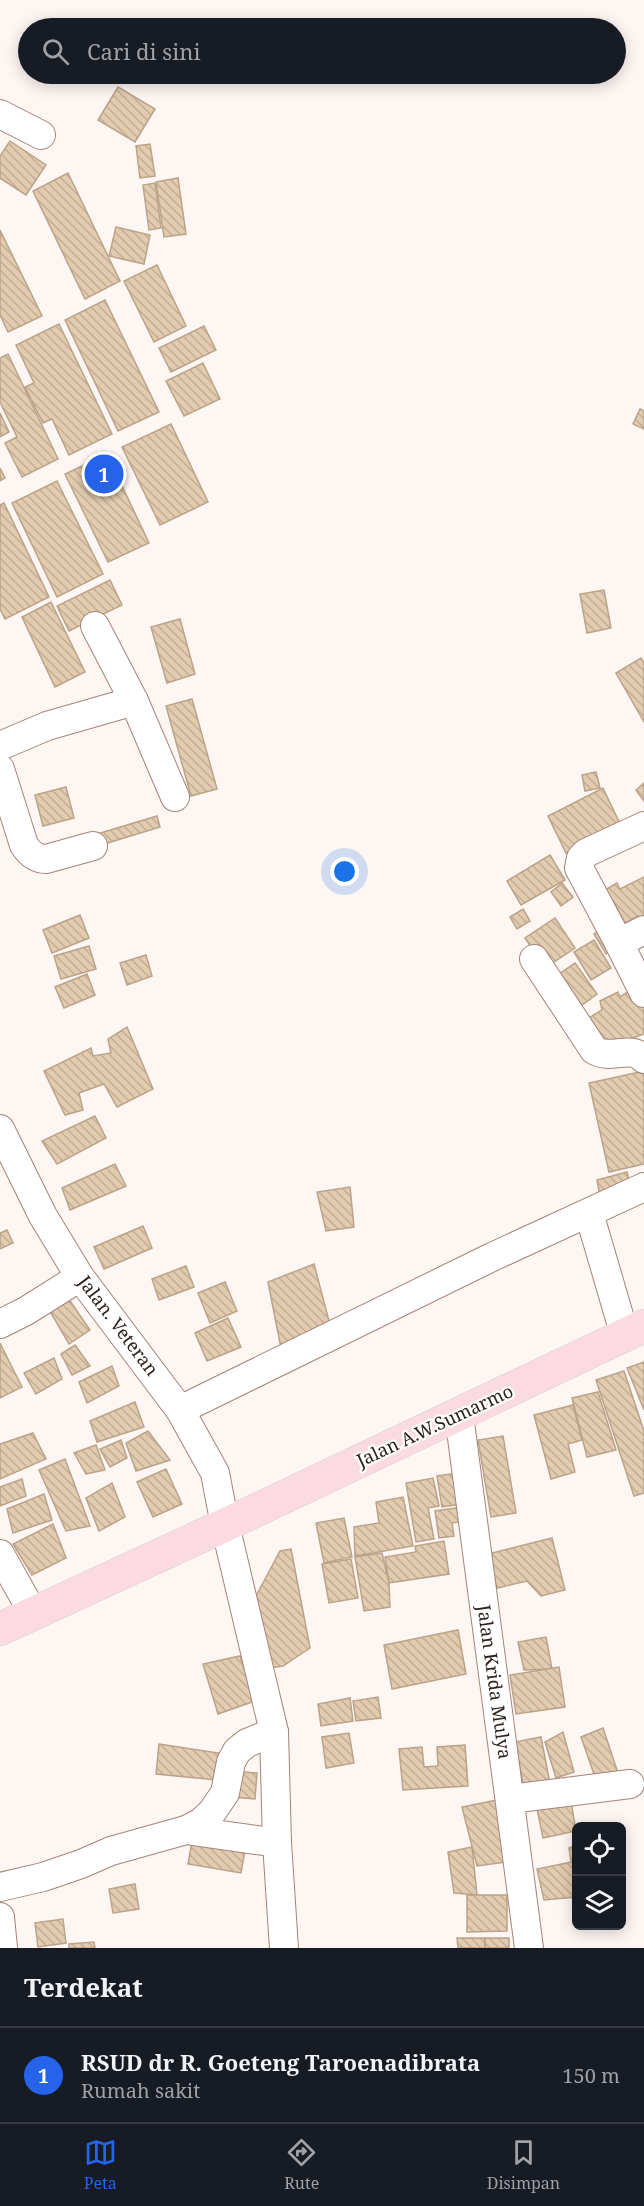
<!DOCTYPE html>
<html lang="id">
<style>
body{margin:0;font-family:"Noto Serif",serif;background:#20242c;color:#f1f3f6}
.controls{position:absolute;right:18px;bottom:18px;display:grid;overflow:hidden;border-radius:9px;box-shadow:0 3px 15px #0003}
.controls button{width:54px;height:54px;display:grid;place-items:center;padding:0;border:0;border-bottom:2px solid #363941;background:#171b24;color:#f1f3f6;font:30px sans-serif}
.you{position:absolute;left:345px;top:872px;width:21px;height:21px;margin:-15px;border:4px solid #fff;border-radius:50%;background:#1a73e8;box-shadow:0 0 0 9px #1a73e833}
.badge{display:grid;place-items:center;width:39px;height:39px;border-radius:50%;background:#2563eb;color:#fff;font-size:20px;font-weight:700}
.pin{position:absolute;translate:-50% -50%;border:3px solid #fff;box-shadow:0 2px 6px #0006}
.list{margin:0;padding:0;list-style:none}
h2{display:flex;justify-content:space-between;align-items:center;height:78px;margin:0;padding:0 24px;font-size:26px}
h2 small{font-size:20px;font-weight:400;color:#9ea1a6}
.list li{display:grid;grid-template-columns:39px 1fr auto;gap:18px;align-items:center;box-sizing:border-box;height:96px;padding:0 24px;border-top:2px solid #363941}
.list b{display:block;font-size:22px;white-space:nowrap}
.list p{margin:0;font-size:20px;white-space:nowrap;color:#9ea1a6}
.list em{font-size:20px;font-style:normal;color:#9ea1a6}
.icon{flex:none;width:33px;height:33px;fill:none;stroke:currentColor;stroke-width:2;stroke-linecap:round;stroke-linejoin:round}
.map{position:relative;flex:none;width:644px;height:1948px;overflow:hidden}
.search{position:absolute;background:#171b24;box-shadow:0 3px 15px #0003;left:18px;right:18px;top:18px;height:66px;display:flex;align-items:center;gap:15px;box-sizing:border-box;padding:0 21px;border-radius:33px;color:#9ea1a6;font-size:22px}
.sheet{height:174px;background:#171b24}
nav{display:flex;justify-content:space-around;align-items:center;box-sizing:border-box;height:84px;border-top:2px solid #363941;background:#171b24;font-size:16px;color:#9ea1a6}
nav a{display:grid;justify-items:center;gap:3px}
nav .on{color:#2563eb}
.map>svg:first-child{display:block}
.building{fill:url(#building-back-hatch);stroke:#baa389;stroke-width:1.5}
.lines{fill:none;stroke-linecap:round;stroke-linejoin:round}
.minor-casing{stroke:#a58378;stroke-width:30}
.major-casing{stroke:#d5d3d2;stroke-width:34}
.minor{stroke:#fff;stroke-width:28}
.major{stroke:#fbdae1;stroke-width:33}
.labels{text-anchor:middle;stroke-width:4.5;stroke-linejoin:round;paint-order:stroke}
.street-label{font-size:18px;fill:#2f221d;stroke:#fff}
</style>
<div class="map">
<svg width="644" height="1948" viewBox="0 0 644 1948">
<defs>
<pattern id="building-back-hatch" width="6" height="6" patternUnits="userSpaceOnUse" patternTransform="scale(1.5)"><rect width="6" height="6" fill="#e2cbaf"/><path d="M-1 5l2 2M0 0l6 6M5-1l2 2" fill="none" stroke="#c2ae96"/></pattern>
</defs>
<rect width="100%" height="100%" fill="#fef6f3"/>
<!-- building -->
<g class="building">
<path d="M118 87 155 109 135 142 98 120Z"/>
<path d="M10 141 46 165 26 195 0 178V156Z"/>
<path d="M150 144 155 176 140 178 136 146Z"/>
<path d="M68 173 120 281 85 299 33 191Z"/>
<path d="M178 178 186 234 164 237 156 182Z"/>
<path d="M155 183 161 228 149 230 143 185Z"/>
<path d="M116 227 150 235 144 264 109 256Z"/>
<path d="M0 230 42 316 8 332 0 315Z"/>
<path d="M157 265 186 326 154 342 124 281Z"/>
<path d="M105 300 159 412 118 431 65 320Z"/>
<path d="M59 324 112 434 69 455 52 419 43 423 25 387 34 383 16 345Z"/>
<path d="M204 326 216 350 171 372 159 348Z"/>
<path d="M8 354 58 459 22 477 5 443 17 437 0 402V358Z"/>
<path d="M203 363 220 399 184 416 166 381Z"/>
<path d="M640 409 644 411V429L633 424Z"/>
<path d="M0 413 9 432 0 437Z"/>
<path d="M171 424 208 502 160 525 122 447Z"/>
<path d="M107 454 149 543 108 562 65 474Z"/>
<path d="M0 468 5 478 0 481Z"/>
<path d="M57 481 103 574 57 597 12 503Z"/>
<path d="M4 503 49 597 5 619 0 609V505Z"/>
<path d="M110 580 122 605 69 631 57 606Z"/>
<path d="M604 590 611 628 587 633 580 594Z"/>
<path d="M51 602 85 672 55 687 22 617Z"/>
<path d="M180 619 195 674 167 683 151 627Z"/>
<path d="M641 658 644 663V722L616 673Z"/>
<path d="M192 699 217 789 191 796 166 706Z"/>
<path d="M596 772 600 788 585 791 582 775Z"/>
<path d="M644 783V801L636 790Z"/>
<path d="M66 787 74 818 43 826 35 795Z"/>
<path d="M603 788 621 826 566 853 548 816Z"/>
<path d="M157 816 160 827 101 845 97 834Z"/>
<path d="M550 855 565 880 521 905 507 881Z"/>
<path d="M644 877V919L641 921 638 916 625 923 613 901 609 903 603 891 617 883 620 889Z"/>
<path d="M562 883 573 897 561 906 551 892Z"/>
<path d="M523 909 530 921 517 929 510 917Z"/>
<path d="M80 915 89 938 52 953 43 930Z"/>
<path d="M555 918 575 948 545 968 525 938Z"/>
<path d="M602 929 614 948 606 954 594 934Z"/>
<path d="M594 940 611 968 591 980 574 952Z"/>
<path d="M89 946 96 969 61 979 54 956Z"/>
<path d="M146 955 152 976 127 985 120 963Z"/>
<path d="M575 963 597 994 574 1011 552 979Z"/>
<path d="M87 974 95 995 64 1008 55 987Z"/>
<path d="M637 986 644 997V1034L607 1047 587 1019 602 1010 600 1001 618 992 620 997Z"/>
<path d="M127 1027 153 1089 117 1107 104 1084 79 1093 83 1110 65 1115 44 1071 91 1048 93 1056 111 1053 108 1039Z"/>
<path d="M644 1071V1164L609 1172 589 1083Z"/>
<path d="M95 1116 106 1138 57 1164 42 1141Z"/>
<path d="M115 1164 126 1186 70 1210 62 1188Z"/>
<path d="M627 1172 630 1184 600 1196 597 1180Z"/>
<path d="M350 1187 354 1227 326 1231 317 1192Z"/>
<path d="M143 1226 152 1248 104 1269 94 1247Z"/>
<path d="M7 1230 13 1243 0 1249V1233Z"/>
<path d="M314 1264 329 1321 281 1348 268 1282Z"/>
<path d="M186 1266 194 1287 159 1300 152 1279Z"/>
<path d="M225 1282 237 1311 210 1323 198 1293Z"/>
<path d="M66 1295 90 1330 69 1344 48 1308Z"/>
<path d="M228 1318 241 1347 207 1361 195 1333Z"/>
<path d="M0 1343 22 1387 0 1398Z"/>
<path d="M75 1345 90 1366 72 1375 61 1354Z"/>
<path d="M54 1358 62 1379 36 1394 24 1373Z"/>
<path d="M644 1362V1410L627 1368Z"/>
<path d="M112 1366 119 1386 87 1403 79 1382Z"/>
<path d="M624 1371 644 1431V1493L634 1496 596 1380Z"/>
<path d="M598 1392 616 1450 587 1457 572 1398Z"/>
<path d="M135 1402 144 1427 97 1442 90 1421Z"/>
<path d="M573 1405 582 1440 568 1444 575 1472 551 1479 534 1415Z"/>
<path d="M148 1431 170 1460 136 1471 126 1443Z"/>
<path d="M33 1433 46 1459 0 1479V1444Z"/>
<path d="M503 1436 516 1513 491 1517 478 1440Z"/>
<path d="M121 1440 127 1458 110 1467 100 1449Z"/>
<path d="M96 1445 105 1470 86 1474 74 1453Z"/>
<path d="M65 1459 90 1526 66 1531 39 1470Z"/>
<path d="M166 1469 182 1504 153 1517 137 1482Z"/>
<path d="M458 1473 462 1504 442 1507 437 1476Z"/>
<path d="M433 1478 439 1506 428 1508 434 1539 416 1542 406 1483Z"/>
<path d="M22 1479 26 1496 0 1506V1487Z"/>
<path d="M112 1483 125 1517 99 1531 86 1498Z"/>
<path d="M44 1494 52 1520 13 1533 7 1509Z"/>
<path d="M403 1497 413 1546 355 1556 354 1527 379 1523 376 1502Z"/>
<path d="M462 1507 464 1521 452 1523 454 1536 439 1538 435 1511Z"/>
<path d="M344 1518 352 1557 324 1563 316 1523Z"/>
<path d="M53 1524 66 1558 32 1575 13 1544Z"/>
<path d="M552 1538 565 1590 541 1596 527 1581 497 1588 488 1554Z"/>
<path d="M444 1541 449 1574 389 1583 385 1557 416 1552 415 1546Z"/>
<path d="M291 1549 310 1648 283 1666 270 1668 256 1596 280 1551Z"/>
<path d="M382 1553 389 1583 390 1607 364 1611 355 1557Z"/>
<path d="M351 1559 358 1598 329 1603 322 1564Z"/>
<path d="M458 1630 466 1674 392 1689 384 1645Z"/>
<path d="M546 1637 552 1669 524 1670 518 1642Z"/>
<path d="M240 1656 255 1701 218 1714 203 1664Z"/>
<path d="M559 1667 565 1707 516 1714 510 1675Z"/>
<path d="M378 1697 381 1718 356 1721 353 1701Z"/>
<path d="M350 1698 353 1721 321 1726 318 1704Z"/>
<path d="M603 1728 618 1773 596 1780 581 1737Z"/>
<path d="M563 1732 574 1772 556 1778 545 1742Z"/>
<path d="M349 1733 354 1763 326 1768 322 1737Z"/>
<path d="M541 1737 551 1789 525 1794 515 1742Z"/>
<path d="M159 1744 225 1754 217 1780 156 1774Z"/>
<path d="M465 1745 468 1786 403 1790 399 1749 422 1747 424 1767 438 1766 437 1747Z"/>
<path d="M232 1771 257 1773 255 1799 231 1797Z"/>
<path d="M497 1800 506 1862 477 1866 462 1807Z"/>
<path d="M571 1801 576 1831 543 1838 537 1808Z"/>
<path d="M194 1830 247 1839 241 1873 188 1864Z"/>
<path d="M576 1845V1894L569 1848Z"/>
<path d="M472 1847 477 1895 454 1893 448 1852Z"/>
<path d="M572 1862 576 1897 544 1900 537 1869Z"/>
<path d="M135 1884 139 1909 113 1913 109 1889Z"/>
<path d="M467 1895H507V1931L467 1932Z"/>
<path d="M63 1919 66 1943 38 1947 35 1923Z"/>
<path d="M457 1938H485V1948H458Z"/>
<rect x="485" y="1938" width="24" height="10"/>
<path d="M94 1942 95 1948H69V1944Z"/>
</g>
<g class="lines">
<defs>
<g id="minor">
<path d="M0 114 41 135"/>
<path d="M95 626 134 701 175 797"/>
<path d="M0 746 47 726 134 701"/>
<path d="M0 769 24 845C30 854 36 859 46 859L93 846"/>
<path d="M644 826 586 853 581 858 579 868 619 943 644 930"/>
<path d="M619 943 644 993"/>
<path d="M534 959 594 1050C611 1061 630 1044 644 1059"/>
<path d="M0 1129 43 1216 80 1277 180 1410 215 1473 225 1525 274 1732 277 1843 284 1948"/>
<path d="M589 1213 625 1336"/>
<path d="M0 1324 26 1311 80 1277"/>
<path d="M180 1410 492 1257 644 1187"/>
<path d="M459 1415 529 1948"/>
<path d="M0 1554 33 1613"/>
<path d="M510 1799 630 1784"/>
<path d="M186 1830 277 1843"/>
<path d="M0 1887 43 1877 81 1864 111 1851 186 1830 200 1823 212 1812 225 1793 231 1762 237 1751 247 1743 274 1732"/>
<path d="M0 1917 3 1948"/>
</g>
<path id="major" d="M0 1629 225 1525 644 1326"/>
</defs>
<!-- minor casing -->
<use href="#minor" class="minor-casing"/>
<!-- major casing -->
<use href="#major" class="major-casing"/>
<!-- minor -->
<use href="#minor" class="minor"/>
<!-- major -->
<use href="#major" class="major"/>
</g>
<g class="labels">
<!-- street labels -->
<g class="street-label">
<text transform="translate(118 1326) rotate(53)" y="6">Jalan. Veteran</text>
<text transform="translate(435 1426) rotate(-25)" y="6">Jalan A.W.Sumarmo</text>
<text transform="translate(494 1682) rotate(82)" y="6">Jalan Krida Mulya</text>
</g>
</g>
</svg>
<div class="controls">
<button><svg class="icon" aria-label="locate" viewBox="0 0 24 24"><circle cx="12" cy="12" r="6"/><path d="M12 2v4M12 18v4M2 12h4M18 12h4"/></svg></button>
<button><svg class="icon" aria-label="layers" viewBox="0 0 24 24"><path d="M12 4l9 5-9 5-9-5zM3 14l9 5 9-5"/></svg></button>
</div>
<div class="you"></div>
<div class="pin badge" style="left:104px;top:474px">1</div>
<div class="search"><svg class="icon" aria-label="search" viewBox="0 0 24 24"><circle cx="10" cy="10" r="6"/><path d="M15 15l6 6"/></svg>Cari di sini</div>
</div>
<section class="sheet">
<h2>Terdekat<small></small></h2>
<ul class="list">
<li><span class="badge">1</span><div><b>RSUD dr R. Goeteng Taroenadibrata</b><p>Rumah sakit</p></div><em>150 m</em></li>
</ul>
</section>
<nav>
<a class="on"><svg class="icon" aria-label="map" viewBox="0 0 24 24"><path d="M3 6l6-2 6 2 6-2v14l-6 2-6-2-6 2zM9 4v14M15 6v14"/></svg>Peta</a>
<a><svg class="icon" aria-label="directions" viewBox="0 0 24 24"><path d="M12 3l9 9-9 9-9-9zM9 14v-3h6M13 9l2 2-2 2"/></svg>Rute</a>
<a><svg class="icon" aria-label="saved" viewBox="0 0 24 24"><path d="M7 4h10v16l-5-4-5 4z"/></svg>Disimpan</a>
</nav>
